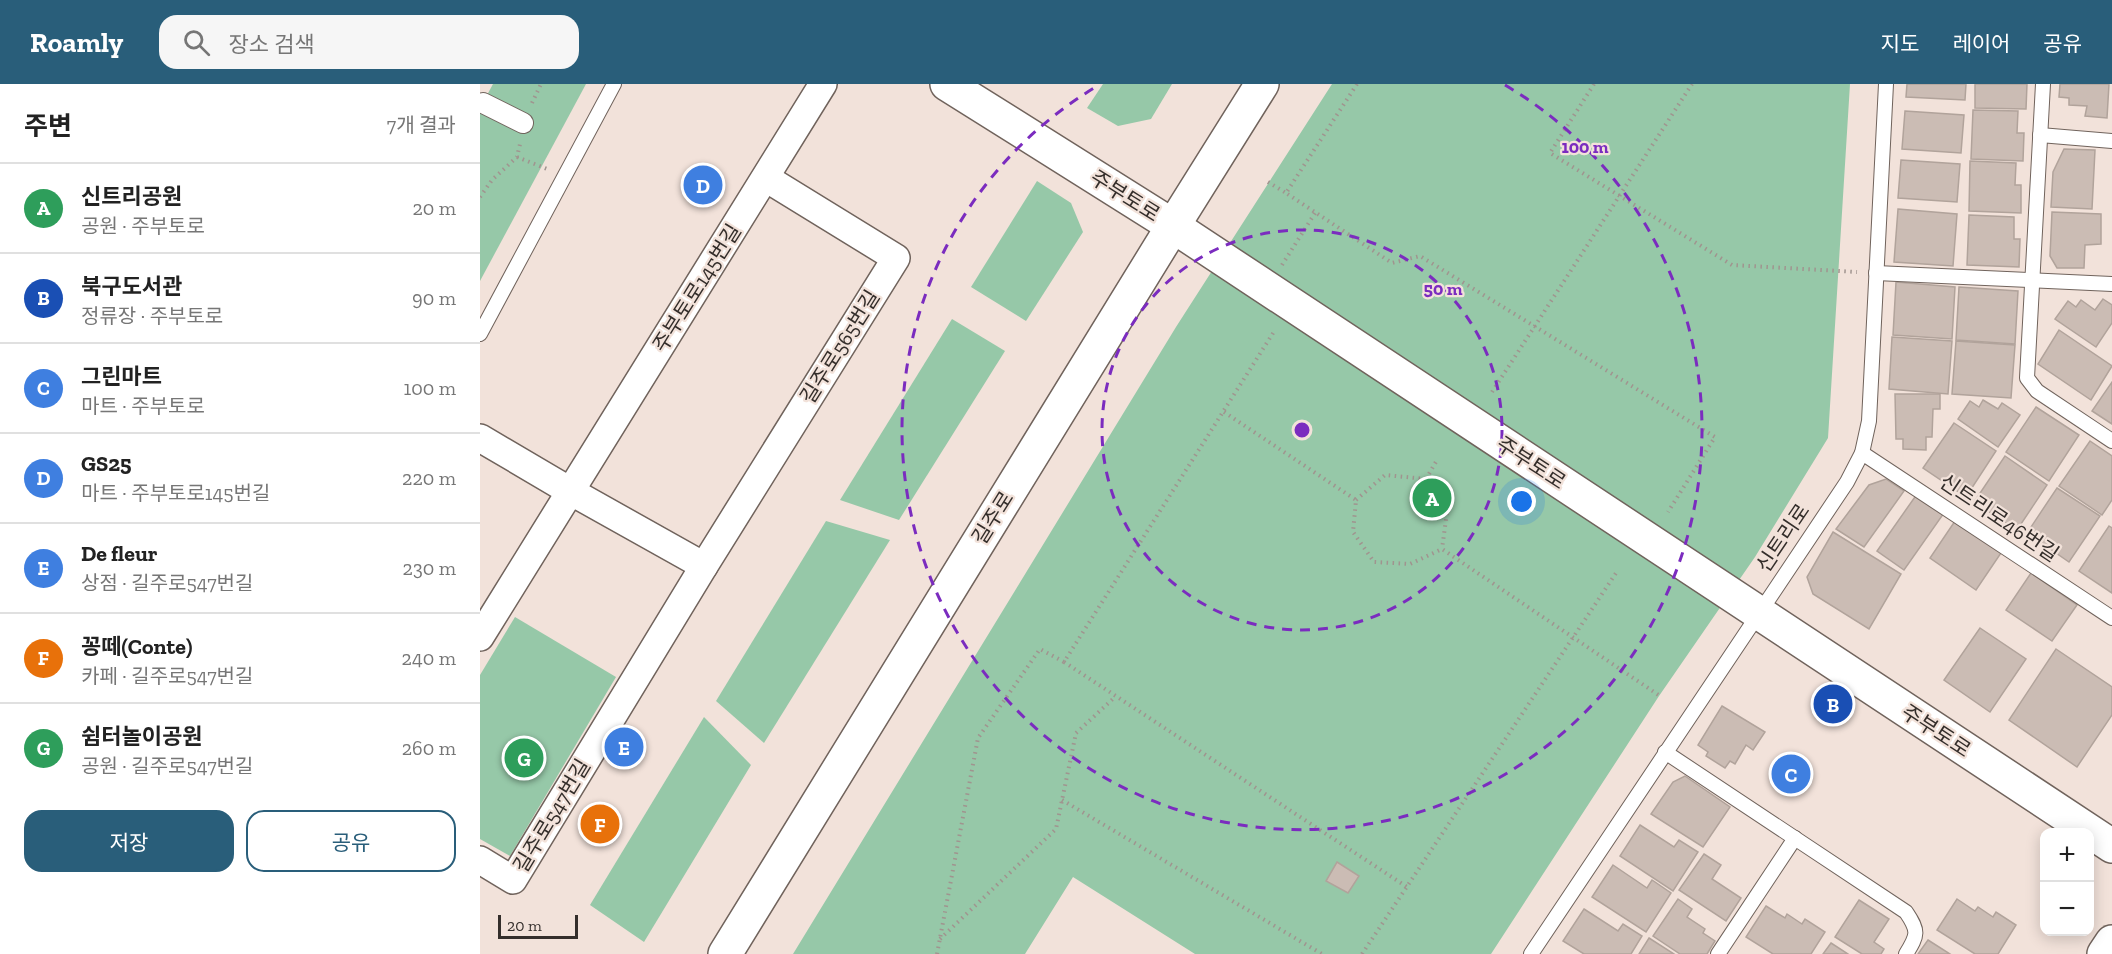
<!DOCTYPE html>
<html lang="ko">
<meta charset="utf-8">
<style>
body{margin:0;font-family:"Zilla Slab","Noto Sans KR",serif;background:#f6f6f6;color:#222}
.controls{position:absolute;right:18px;bottom:18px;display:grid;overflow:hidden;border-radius:12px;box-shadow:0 3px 15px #0003}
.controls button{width:54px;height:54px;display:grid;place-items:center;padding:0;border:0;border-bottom:2px solid #e0e0e0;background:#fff;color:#222;font:30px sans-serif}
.scale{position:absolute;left:18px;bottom:15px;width:80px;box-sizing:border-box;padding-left:6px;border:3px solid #342e2b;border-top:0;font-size:16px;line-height:21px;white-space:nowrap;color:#342e2b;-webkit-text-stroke:4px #f2e2da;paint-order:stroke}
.you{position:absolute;left:1042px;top:418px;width:21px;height:21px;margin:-15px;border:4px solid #fff;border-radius:50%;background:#1a73e8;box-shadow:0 0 0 9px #1a73e833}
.badge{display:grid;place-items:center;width:39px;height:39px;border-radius:50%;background:#295e7a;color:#fff;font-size:20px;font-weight:700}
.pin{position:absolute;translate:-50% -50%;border:3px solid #fff;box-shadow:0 2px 6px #0006}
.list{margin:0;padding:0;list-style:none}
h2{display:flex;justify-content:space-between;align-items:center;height:78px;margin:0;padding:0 24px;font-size:26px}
h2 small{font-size:20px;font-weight:400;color:#767676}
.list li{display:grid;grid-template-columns:39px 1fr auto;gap:18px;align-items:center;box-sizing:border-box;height:90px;padding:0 24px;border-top:2px solid #e0e0e0}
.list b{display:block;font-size:22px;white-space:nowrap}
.list p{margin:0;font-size:20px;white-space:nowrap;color:#767676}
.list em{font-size:20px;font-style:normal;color:#767676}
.actions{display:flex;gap:12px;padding:18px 24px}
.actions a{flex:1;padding:14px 0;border:2px solid #295e7a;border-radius:18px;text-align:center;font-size:21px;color:#295e7a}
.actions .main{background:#295e7a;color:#fff}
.icon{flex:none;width:33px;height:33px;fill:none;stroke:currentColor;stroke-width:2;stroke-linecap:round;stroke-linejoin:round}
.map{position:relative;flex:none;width:1632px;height:870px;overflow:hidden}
header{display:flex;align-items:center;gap:36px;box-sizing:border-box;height:84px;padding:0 30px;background:#295e7a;color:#fff}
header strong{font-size:28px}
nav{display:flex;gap:33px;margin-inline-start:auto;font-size:21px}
.search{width:420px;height:54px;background:#f6f6f6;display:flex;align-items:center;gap:15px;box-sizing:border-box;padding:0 21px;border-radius:18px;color:#767676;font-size:22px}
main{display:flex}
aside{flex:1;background:#fff}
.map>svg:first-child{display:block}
.green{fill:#96c8a8}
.building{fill:#cbbcb4;stroke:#b1a39b;stroke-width:1.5}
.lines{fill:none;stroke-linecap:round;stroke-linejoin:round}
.service-casing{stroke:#70635c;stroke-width:16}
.pedestrian-casing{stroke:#70635c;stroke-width:22}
.minor-casing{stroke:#70635c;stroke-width:30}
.tertiary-casing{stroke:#70635c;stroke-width:36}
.secondary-casing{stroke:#70635c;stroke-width:36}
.path{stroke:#a0948f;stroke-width:4;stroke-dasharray:1.5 4.5;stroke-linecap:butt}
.service{stroke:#fff;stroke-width:14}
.pedestrian{stroke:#fff;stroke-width:20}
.minor{stroke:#fff;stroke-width:27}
.tertiary{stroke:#fff;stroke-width:33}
.secondary{stroke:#fff;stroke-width:33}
.ring{fill:none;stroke:#7b2cbf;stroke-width:3;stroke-dasharray:10 8}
.labels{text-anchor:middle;stroke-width:4.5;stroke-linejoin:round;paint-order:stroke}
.street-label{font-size:21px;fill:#342e2b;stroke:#f2e2da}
.centre{fill:#7b2cbf;stroke:#f2e2da;stroke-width:3}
.ring-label{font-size:18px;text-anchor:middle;font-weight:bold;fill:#7b2cbf;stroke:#f2e2da;stroke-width:4.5;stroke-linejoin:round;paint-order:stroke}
</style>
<header>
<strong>Roamly</strong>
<div class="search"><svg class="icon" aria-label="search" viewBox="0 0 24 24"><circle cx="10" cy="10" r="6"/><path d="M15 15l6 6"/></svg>장소 검색</div>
<nav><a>지도</a><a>레이어</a><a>공유</a></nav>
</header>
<main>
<aside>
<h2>주변<small>7개 결과</small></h2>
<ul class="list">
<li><span class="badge" style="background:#2e9e5b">A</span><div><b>신트리공원</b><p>공원 · 주부토로</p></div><em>20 m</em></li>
<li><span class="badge" style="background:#1a4fb4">B</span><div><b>북구도서관</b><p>정류장 · 주부토로</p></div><em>90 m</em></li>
<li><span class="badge" style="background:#3f7fe0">C</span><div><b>그린마트</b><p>마트 · 주부토로</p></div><em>100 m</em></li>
<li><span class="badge" style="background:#3f7fe0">D</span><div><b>GS25</b><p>마트 · 주부토로145번길</p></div><em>220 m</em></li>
<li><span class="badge" style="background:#3f7fe0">E</span><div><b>De fleur</b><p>상점 · 길주로547번길</p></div><em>230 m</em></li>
<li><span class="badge" style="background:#e8710a">F</span><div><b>꽁떼(Conte)</b><p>카페 · 길주로547번길</p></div><em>240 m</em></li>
<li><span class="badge" style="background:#2e9e5b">G</span><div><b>쉼터놀이공원</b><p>공원 · 길주로547번길</p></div><em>260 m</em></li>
</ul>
<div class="actions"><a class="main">저장</a><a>공유</a></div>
</aside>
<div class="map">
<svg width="1632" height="870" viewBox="0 0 1632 870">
<rect width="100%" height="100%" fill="#f2e2da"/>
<!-- green -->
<g class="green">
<path d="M13 0H106L0 197V24Z"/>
<path d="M623 0H692L671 35 638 42 607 24Z"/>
<path d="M852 0H1370L1348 354 1275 473 1179 612 1011 870H715L593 793 545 870H313L696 243Z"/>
<path d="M557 97 591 119 603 148 546 237 491 203Z"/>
<path d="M472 235 525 267 419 436 360 416Z"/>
<path d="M346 437 410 456 284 659 236 617Z"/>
<path d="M35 533 136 593 30 772 0 755V591Z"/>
<path d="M224 633 271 681 164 858 110 821Z"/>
</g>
<!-- building -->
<g class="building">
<path d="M1427 0H1486L1485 16 1426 13Z"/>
<path d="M1495 0H1547L1546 25 1495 24Z"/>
<path d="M1580 0H1629L1627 34 1605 32 1607 22 1589 21V14L1579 13Z"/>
<path d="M1493 26 1538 27 1537 49H1544L1543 77 1491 75Z"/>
<path d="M1425 27 1484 31 1481 69 1422 65Z"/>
<path d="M1584 65 1615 66 1612 125 1571 123 1573 88Z"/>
<path d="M1421 76 1480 80 1477 118 1418 114Z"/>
<path d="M1490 77 1536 79 1535 101H1541V129L1489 127Z"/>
<path d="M1418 125 1477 130 1473 182 1414 178Z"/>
<path d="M1572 128 1621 130V160L1605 161 1604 184H1577L1570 172Z"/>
<path d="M1489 131 1534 133V155H1540L1539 183 1487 181Z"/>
<path d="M1416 198 1475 203 1472 255 1413 251Z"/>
<path d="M1479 203 1538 207 1535 260 1476 256Z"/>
<path d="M1623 215 1632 221V239L1616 263 1575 235 1588 217 1596 223 1601 216 1615 226Z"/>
<path d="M1579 246 1632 282 1611 316 1558 280Z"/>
<path d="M1412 253 1472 257 1468 310 1409 305Z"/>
<path d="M1476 257 1535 261 1531 314 1472 310Z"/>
<path d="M1632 298V340L1612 327Z"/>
<path d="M1415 310H1460V325H1453L1452 353H1446V366L1423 365V355H1416Z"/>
<path d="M1503 316 1518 325 1522 319 1540 331 1518 363 1478 335 1490 317 1499 323Z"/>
<path d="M1556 323 1599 351 1569 397 1526 368Z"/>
<path d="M1474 339 1516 367 1486 413 1443 384Z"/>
<path d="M1610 357 1632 372V416L1622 431 1579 402Z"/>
<path d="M1525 372 1567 401 1537 446 1494 418Z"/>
<path d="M1406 395 1424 407 1384 463 1356 445 1389 401Z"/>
<path d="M1577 404 1620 432 1589 478 1547 449Z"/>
<path d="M1437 410 1464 429 1424 486 1397 467Z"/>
<path d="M1475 437 1521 469 1496 506 1450 474Z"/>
<path d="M1629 442 1632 444V509L1599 487Z"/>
<path d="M1353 448 1421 490 1389 545 1333 510 1327 493Z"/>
<path d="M1551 489 1597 521 1572 557 1526 526Z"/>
<path d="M1500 544 1546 575 1510 628 1464 596Z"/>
<path d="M1576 565 1632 603V631L1597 683 1529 636Z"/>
<path d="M1242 622 1285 648 1273 666 1266 661 1255 680 1250 677 1245 684 1226 672 1228 668 1218 661Z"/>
<path d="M1205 692 1250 723 1223 763 1171 730 1193 698Z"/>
<path d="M1160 741 1194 763 1199 756 1218 768 1193 807 1140 772Z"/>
<path d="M1224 770 1241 781 1232 795 1261 814 1246 837 1199 806Z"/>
<path d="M857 778 879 792 868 809 846 797Z"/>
<path d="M1133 781 1167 804 1172 796 1191 809 1166 848 1112 813Z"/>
<path d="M1198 815 1212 825 1207 833 1225 845 1223 849 1235 857 1227 870H1200L1173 852Z"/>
<path d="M1477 815 1495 827 1498 823 1513 833 1516 828 1536 841 1518 870H1495L1457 846Z"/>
<path d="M1379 816 1409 835 1394 858 1404 865 1401 870H1382L1355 853Z"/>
<path d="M1286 822 1305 834 1307 830 1322 840 1325 835 1345 848 1331 870H1293L1266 853Z"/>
<path d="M1104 825 1138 847 1143 840 1162 852 1151 870H1104L1083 857Z"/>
<path d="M1169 854 1194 870H1159Z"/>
<path d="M1448 856 1470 870H1438Z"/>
<path d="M1351 859 1368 870H1343Z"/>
</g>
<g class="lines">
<defs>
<g id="service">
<path d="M1563 0 1547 294 1557 307 1632 357"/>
<path d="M1560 51 1632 57"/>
<path d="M1396 189 1632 200"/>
<path d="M0 250 134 0"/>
<path d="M1382 369 1632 534"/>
<path d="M1185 668 1426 828C1439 847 1438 851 1426 870"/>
<path d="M1051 870 1367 398 1382 369 1389 337 1406 0"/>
<path d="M1238 870 1315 754"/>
</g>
<path id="pedestrian" d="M3 19 43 39"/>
<g id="minor">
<path d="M0 354 90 407 224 482"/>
<path d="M0 553 343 0"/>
<path d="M0 776 33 796 224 482 416 174 286 94"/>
</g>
<path id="tertiary" d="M1624 870 1632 858"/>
<g id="secondary">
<path d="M467 0 693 142 1632 762"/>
<path d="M245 870 693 142 782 0"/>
</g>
</defs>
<!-- service casing -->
<use href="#service" class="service-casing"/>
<!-- pedestrian casing -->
<use href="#pedestrian" class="pedestrian-casing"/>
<!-- minor casing -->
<use href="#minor" class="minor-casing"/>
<!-- tertiary casing -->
<use href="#tertiary" class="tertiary-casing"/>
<!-- secondary casing -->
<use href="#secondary" class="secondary-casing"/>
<!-- path -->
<g class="path">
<path d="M877 0 806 109 912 179 940 172 1235 353 1188 428"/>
<path d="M1114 0 1070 69 1252 181 1377 188"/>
<path d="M52 19 61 0"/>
<path d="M37 73 67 85"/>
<path d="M788 98 806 109"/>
<path d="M0 113 12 96 37 73 40 60"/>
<path d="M802 181 835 129"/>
<path d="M1012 308 1212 0"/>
<path d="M744 328 876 416 873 448 894 478 930 480 962 465 1180 612"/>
<path d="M946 395 957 376"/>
<path d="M876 416 905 391 946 395 967 428 962 465"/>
<path d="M584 578 927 803"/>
<path d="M582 716 842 870"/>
<path d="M460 855 576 745 596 649 635 613"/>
<path d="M457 870 498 654 560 565 584 578 795 246"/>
<path d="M882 870 1138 486"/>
</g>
<!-- service -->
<use href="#service" class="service"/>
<!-- pedestrian -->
<use href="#pedestrian" class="pedestrian"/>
<!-- minor -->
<use href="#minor" class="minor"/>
<!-- tertiary -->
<use href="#tertiary" class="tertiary"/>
<!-- secondary -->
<use href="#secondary" class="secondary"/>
</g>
<!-- distance rings -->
<g class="ring">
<circle cx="822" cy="346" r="200"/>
<path d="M1025 1A400 400 0 1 1 619 1"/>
</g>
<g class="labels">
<!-- street labels -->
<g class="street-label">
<text transform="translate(645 112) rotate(32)" y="7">주부토로</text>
<text transform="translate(217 204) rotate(-58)" y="7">주부토로145번길</text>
<text transform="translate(360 263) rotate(-58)" y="7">길주로565번길</text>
<text transform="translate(1051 379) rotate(33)" y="7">주부토로</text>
<text transform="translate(513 434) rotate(-58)" y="7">길주로</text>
<text transform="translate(1519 434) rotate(34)" y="7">신트리로46번길</text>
<text transform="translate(1303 454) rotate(-56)" y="7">신트리로</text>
<text transform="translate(1456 647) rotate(33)" y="7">주부토로</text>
<text transform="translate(72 732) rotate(-59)" y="7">길주로547번길</text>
</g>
</g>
<circle cx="822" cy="346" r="9" class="centre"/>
<g class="ring-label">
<text x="1105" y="69">100 m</text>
<text x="963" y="211">50 m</text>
</g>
</svg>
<div class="controls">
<button>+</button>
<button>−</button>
</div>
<div class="scale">20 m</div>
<div class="you"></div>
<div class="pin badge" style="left:952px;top:414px;background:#2e9e5b">A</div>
<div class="pin badge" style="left:1353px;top:620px;background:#1a4fb4">B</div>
<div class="pin badge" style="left:1311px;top:690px;background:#3f7fe0">C</div>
<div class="pin badge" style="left:223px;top:101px;background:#3f7fe0">D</div>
<div class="pin badge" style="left:144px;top:663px;background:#3f7fe0">E</div>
<div class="pin badge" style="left:120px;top:740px;background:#e8710a">F</div>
<div class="pin badge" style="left:44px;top:674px;background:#2e9e5b">G</div>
</div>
</main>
